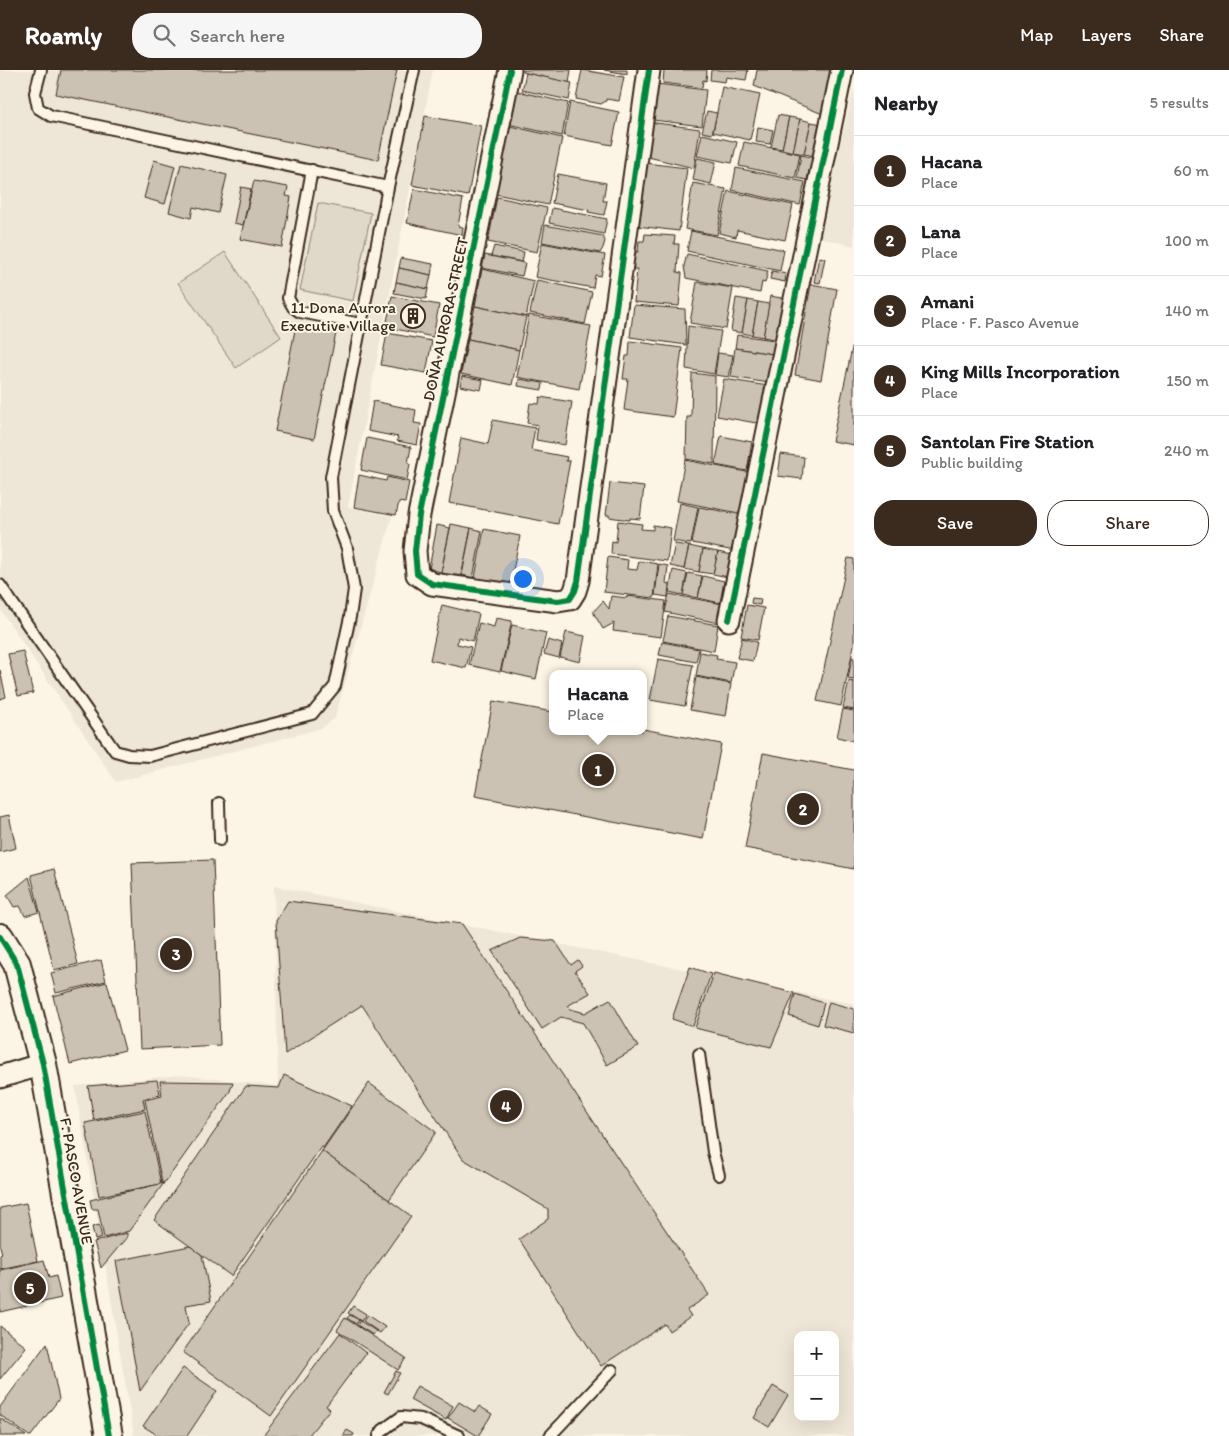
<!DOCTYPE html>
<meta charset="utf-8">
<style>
body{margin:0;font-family:Itim,sans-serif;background:#f6f6f6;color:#202124}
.controls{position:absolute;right:15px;bottom:15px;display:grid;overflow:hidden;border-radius:10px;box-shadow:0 5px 20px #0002}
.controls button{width:45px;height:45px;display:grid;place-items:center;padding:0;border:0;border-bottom:1px solid #e0e0e0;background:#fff;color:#202124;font:25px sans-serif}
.you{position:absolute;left:522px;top:508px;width:18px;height:18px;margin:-12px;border:4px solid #fff;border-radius:50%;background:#1a73e8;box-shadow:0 0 0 8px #1a73e833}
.badge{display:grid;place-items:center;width:32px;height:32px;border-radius:50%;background:#3b2a1e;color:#fff;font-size:16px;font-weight:700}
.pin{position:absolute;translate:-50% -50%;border:2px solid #fff;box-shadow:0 1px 5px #0006}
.popup{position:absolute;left:549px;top:600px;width:98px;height:65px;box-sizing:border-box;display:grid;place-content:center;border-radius:10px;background:#fff;filter:drop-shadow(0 1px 4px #0005);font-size:16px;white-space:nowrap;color:#757577}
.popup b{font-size:19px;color:#202124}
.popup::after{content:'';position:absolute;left:50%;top:100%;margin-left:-10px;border:10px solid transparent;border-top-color:#fff}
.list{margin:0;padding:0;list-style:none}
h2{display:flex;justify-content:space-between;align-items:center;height:65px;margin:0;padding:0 20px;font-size:21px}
h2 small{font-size:16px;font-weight:400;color:#757577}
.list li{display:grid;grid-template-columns:32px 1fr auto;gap:15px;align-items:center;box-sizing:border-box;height:70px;padding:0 20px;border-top:1px solid #e0e0e0}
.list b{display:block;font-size:19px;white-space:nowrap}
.list p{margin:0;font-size:16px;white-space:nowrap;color:#757577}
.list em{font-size:16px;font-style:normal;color:#757577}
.actions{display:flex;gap:10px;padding:15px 20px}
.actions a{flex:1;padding:11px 0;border:1px solid #3b2a1e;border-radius:20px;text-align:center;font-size:18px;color:#3b2a1e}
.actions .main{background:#3b2a1e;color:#fff}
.icon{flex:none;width:28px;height:28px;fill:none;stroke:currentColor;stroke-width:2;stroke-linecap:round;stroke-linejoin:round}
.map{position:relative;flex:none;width:854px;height:1366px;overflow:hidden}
header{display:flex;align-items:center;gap:30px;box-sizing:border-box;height:70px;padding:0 25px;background:#3b2a1e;color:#fff}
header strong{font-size:24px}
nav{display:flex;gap:28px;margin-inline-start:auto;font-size:18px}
.search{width:350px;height:45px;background:#f6f6f6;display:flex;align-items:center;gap:12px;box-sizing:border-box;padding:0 18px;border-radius:20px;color:#757577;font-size:19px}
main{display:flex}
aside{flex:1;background:#fff}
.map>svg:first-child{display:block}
.built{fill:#eee6d6;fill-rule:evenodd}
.green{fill:#e0d8c8;stroke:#8e8173}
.building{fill:#ccc2b3;stroke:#3b2a1e}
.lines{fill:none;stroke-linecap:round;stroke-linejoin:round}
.service-casing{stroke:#3b2a1e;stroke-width:14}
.minor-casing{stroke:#3b2a1e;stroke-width:25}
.tertiary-casing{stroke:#3b2a1e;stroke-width:30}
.service{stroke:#fcf5e5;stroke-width:10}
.minor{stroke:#fcf5e5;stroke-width:21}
.tertiary{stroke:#fcf5e5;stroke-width:26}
.cycleway-casing{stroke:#fcf5e5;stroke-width:9}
.cycleway{stroke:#00873e;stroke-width:6}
.labels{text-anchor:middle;stroke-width:4;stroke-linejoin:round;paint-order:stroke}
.poi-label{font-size:16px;fill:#3b2a1e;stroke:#fcf5e5;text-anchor:end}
.street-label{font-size:16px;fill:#3b2a1e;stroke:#fcf5e5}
</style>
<header>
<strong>Roamly</strong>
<div class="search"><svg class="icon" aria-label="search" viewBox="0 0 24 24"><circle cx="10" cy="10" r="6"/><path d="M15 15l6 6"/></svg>Search here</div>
<nav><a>Map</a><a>Layers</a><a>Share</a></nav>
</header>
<main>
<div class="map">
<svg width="854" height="1366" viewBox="0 0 854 1366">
<rect width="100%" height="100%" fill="#fcf5e5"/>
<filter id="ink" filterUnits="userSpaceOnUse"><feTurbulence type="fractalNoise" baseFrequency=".02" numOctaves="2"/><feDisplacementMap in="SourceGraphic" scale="10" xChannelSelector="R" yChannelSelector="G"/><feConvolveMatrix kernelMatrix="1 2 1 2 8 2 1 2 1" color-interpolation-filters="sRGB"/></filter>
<g filter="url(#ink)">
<!-- built -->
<g class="built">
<path d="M0 0H433L348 437 392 446 335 648 322 658 116 712 0 539Z"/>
<path d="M854 18V176L817 167Z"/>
<path d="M274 816 854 934V1366H134L75 1016 180 1005 278 1016ZM798 1265H835V1347H798Z"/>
</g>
<!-- green -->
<g class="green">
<path d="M318 133 371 143 353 231 300 220Z"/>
<path d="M225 182 281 267 236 298 178 213Z"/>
</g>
<!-- building -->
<g class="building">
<path d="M61 0H397L378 90 56 24Z"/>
<path d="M523 0H571L569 13 526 3 523 2Z"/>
<path d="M582 0 624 7 619 31 606 29V31L601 34 576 29Z"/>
<path d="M604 0H627V4Z"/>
<path d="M664 0H707L706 11 703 10 702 18 663 13Z"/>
<path d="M711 0H748L746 10 726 7 725 12 710 10Z"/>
<path d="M757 0H834L825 45 754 16Z"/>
<path d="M526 3 572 13 569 30 522 20Z"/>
<path d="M657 14 706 20 702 56 653 50Z"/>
<path d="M722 17 760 25 750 70 713 62Z"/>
<path d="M517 21 568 33 562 66 508 54 510 44H513Z"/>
<path d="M570 32 619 42 612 75 564 66Z"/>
<path d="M707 41 717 43 712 64 702 62Z"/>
<path d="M778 45 789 47 782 79 771 77Z"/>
<path d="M425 46 481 56 468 126 412 115Z"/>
<path d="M789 47 800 49 793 82 782 79Z"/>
<path d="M800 49 811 52 804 84 793 82Z"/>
<path d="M649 52 700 59 694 98 644 86Z"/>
<path d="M811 52 822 54 815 86 804 84Z"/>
<path d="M510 56 562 68 548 135 496 124Z"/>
<path d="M758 57 773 60 770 74 756 72Z"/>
<path d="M702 64 737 72 732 93 697 86Z"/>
<path d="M744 72 800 84 795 108 739 96Z"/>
<path d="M801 85 815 88 812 101 809 100 807 110 797 108Z"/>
<path d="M697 88 716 92 711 114 693 110Z"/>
<path d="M154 90 175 96 165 134 144 128Z"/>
<path d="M645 93 687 98 679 161 637 156Z"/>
<path d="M181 94 227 105 218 143 193 137 191 148 169 142Z"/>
<path d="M736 98 805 112 800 135 732 120Z"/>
<path d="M558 104 606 113 603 131H607L604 145 588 142 589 140 552 133Z"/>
<path d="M254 111 288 117 286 126 291 127 282 177 240 169Z"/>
<path d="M693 113 726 119 717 165 685 159Z"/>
<path d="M241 117 251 119 243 155 234 153Z"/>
<path d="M414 119 463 129 458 156 463 157 462 165 407 153Z"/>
<path d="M728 121 793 135 785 170 737 160 736 167 719 163Z"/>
<path d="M497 127 547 138 537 182 488 172Z"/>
<path d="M552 138 607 149 604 164 549 153Z"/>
<path d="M545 155 603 166 605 171 603 178 600 183 542 172Z"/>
<path d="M691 161 784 180 780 201 687 181Z"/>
<path d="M645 164 675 166 674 174H679L677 202 682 203 679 236 634 232 637 199H632L633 182H638L639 171H644Z"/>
<path d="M542 173 605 185 601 206 595 205 593 218 535 207Z"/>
<path d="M494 176 524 182 522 192 491 186Z"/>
<path d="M687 184 768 201 765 213 762 212 760 223 686 208 684 196Z"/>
<path d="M485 185 525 193 522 206 482 198Z"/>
<path d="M819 187 825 188 820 213 814 212Z"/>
<path d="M401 188 433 194 431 205 399 198Z"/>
<path d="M399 198 431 205 428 219 396 212Z"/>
<path d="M482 199 534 211 526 247 475 236Z"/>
<path d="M772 201 786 204 785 212 770 209Z"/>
<path d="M537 210 592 222 585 254 530 243Z"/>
<path d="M396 212 428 219 426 229 394 223Z"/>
<path d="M697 212 733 218 726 259 690 253Z"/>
<path d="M811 214 837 219 821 310 795 305Z"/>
<path d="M392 226 439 235 433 267 386 257Z"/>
<path d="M770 226 787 229 779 270 763 267Z"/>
<path d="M736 228 748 230 742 263 731 261Z"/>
<path d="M748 230 758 232 752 265 742 263Z"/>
<path d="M758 232 769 234 763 267 752 265Z"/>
<path d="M634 235 685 239 686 275 630 267Z"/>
<path d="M475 236 526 247 519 280 468 269Z"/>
<path d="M529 245 591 256 579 319 517 307Z"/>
<path d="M296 255 336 263 314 369 275 361Z"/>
<path d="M688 256 721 261 714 304 686 299Z"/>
<path d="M387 263 432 271 426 303 381 295Z"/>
<path d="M737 265 775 270 773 284 735 278Z"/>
<path d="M468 269 519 280 512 315 461 304Z"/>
<path d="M854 269V375L832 371Z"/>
<path d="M630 271 682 278 673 347 624 340 628 309H623L626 286H629Z"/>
<path d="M735 278 773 284 769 313 731 307Z"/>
<path d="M718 283 733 285 729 307 715 305Z"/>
<path d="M692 303 715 306 714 394 686 389 687 347H691Z"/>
<path d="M462 306 483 310 481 320 460 316Z"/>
<path d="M519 309 543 313 542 320 518 316Z"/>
<path d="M724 309 768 316 762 354 717 346Z"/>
<path d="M540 327 572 332 565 375 536 370 538 355 527 353 530 333 539 334Z"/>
<path d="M373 331 416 340 414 353 421 354 417 375 397 371 398 367 368 361Z"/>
<path d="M493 350 535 358 531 380 567 387 566 391H570L558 454 449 433 461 368 488 374Z"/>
<path d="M721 366 752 372 747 401 715 395Z"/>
<path d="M367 368 411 377 408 393 410 394 407 410 361 400Z"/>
<path d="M781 384 804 387 802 409 778 406Z"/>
<path d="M685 390 752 403 744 444 677 431Z"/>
<path d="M359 405 386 411 387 407 409 412 405 433 399 432 396 445 354 437Z"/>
<path d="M610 413 644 417 640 449 630 448V450L609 447V445H606Z"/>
<path d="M680 433 698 437 691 474 673 471Z"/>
<path d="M699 437 743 445 735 481 692 473Z"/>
<path d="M618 451 642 454 641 459 653 460V455L671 458 667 491 611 484 612 471 616 472Z"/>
<path d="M451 454 471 458 460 512 440 508Z"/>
<path d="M437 455 450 458 441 502 429 499Z"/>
<path d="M471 458 482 461 473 508 462 505Z"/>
<path d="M484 459 520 466 509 520 474 513Z"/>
<path d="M675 474 689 476 684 499 670 496Z"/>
<path d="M689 476 703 479 699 502 684 499Z"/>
<path d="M703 479 718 482 713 504 699 502Z"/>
<path d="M718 482 732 485 728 507 713 504Z"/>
<path d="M608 487 628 490 627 499 637 500 639 491 658 494 654 528 604 522Z"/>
<path d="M848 488 854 489V575L841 636 817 631Z"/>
<path d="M659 494 668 496 666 513 669 514 668 527 655 525Z"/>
<path d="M673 500 687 503 683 525 669 522Z"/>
<path d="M688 503 702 506 698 528 683 525Z"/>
<path d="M703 506 724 511 720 533 698 528Z"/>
<path d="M669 524 723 534 719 553 665 542Z"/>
<path d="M611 526 627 528V526L666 531 661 567 613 561 614 553 603 559 593 542 603 531 609 539Z"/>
<path d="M752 528 761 529 760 535 751 533Z"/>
<path d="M442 535 479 544 473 571 458 567 457 574 471 577 466 598 430 590Z"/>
<path d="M747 535 764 538 758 570 741 567Z"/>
<path d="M668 546 718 555 714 581 663 571Z"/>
<path d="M496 548 512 551 500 602 469 595 479 553 494 557Z"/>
<path d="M512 555 546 563 536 609 501 601Z"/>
<path d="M566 562 585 566 580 592 560 587Z"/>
<path d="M742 568 757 572 753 591 737 588Z"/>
<path d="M548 570 562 574 559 588 544 584Z"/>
<path d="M662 572 699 579 696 592 659 585Z"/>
<path d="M23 581 33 623 18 626 8 584Z"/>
<path d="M700 582 717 585 716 589 735 592 731 613 696 606Z"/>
<path d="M852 587 854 588V610L848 609Z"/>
<path d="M658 589 693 595 685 636 650 630Z"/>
<path d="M0 600 6 627 0 629Z"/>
<path d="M696 607 731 614 726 646 690 640Z"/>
<path d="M849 611 854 612V640L843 638Z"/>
<path d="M493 631 553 642V661H643V659L721 674 703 769 475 726Z"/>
<path d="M843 639 854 641V671L837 667Z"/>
<path d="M763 683 854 700V799L745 778Z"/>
<path d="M9 745 16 778 0 782V747Z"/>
<path d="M213 790 220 975 140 979 132 793Z"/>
<path d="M54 799 78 894 54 900 31 805Z"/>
<path d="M29 807 39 842 25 846 20 836 14 837 7 825Z"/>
<path d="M288 831 462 854 709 1225 687 1240 691 1246 669 1261 665 1254 601 1296 519 1169 548 1149V1139L463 1089 362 935 285 984 276 851Z"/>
<path d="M520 868 555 871 571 895 578 890 582 896 575 901 590 923 569 935 567 938 585 943 610 929 638 977 607 995 583 953 561 947 542 959 492 881Z"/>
<path d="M101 890 106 911 56 923 51 903Z"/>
<path d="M690 897 711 904 693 956 672 949Z"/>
<path d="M714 903 794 923 771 977 695 958Z"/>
<path d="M107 912 125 980 70 994 53 926Z"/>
<path d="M795 924 824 933 818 955 789 946Z"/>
<path d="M829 932 854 939V963L823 955Z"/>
<path d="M284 1005 352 1036 323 1078 321 1077 231 1206 154 1150 246 1016 279 1018Z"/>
<path d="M157 1010 160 1024 143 1029 145 1039 94 1050 88 1016Z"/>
<path d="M160 1011 233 1012 230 1021 166 1111 162 1113 145 1030 162 1026Z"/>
<path d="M369 1013 436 1062 389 1130 322 1081Z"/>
<path d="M145 1041 161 1114 99 1126 85 1053Z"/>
<path d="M322 1081 411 1146 271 1346 183 1282Z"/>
<path d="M164 1113 129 1161 104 1168 98 1139H92L90 1130Z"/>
<path d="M26 1133 38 1191 0 1199V1185L2 1184 0 1176V1138Z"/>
<path d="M99 1155 102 1168 95 1170 92 1157Z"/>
<path d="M127 1163V1167L101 1198 94 1172Z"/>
<path d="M190 1176 202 1185 211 1231 186 1235 189 1253 140 1321 116 1191Z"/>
<path d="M44 1190 49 1208 56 1206 61 1228 0 1242V1200Z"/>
<path d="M353 1236 366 1244 361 1251 348 1243Z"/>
<path d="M350 1245 359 1250 356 1254 347 1248Z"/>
<path d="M367 1245 385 1257 380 1263 363 1251Z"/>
<path d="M345 1248 406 1288 398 1300 337 1260Z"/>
<path d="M360 1251 376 1261 373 1265 357 1255Z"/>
<path d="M0 1256 26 1277 0 1309Z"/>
<path d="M340 1263 366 1283 326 1336 330 1339 308 1366H263Z"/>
<path d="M47 1273 59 1329 31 1366H29L0 1345V1337Z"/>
<path d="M183 1298 217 1321 187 1366H159L143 1356Z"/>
<path d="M396 1301 400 1303 388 1324 384 1322Z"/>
<path d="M417 1316 453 1336 446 1350 410 1330Z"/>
<path d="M773 1316 788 1325 769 1357 754 1348Z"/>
<path d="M459 1332 475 1342 479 1336 492 1344 478 1366 448 1348Z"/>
<path d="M0 1348 26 1366H0Z"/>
<path d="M347 1360 354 1364 353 1366H343Z"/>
</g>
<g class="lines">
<defs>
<g id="service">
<path d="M41 0 35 23 38 38 51 46 388 117"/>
<path d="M312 100 288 228 293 237 300 242 361 254"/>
<path d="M0 515 115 681 129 685 150 686 312 644 335 616 350 547 354 519 347 478 333 441 331 407 388 117 414 0"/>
<path d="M219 733 220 770"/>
<path d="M699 984 713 1082 719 1105"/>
<path d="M379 1366 383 1360 401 1347 421 1349 459 1366"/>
<path d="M550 1366 612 1300"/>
</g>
<g id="minor">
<path d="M510 0 419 445 415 481 417 504 432 514 558 531 570 529 575 521 578 511 649 0"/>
<path d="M729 550 842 0"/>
<path d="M0 1007 43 994"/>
</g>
<path id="tertiary" d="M0 867 17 894 43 994 109 1366"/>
</defs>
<!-- service casing -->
<use href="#service" class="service-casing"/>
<!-- minor casing -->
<use href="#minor" class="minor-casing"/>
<!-- tertiary casing -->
<use href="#tertiary" class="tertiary-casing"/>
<!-- service -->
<use href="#service" class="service"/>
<!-- minor -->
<use href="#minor" class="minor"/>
<!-- tertiary -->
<use href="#tertiary" class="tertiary"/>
<defs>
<g id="cycleway">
<path d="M510 0 419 445 415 481 417 504 432 514 558 531 570 529 575 521 578 511 649 0"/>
<path d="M729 550 842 0"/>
<path d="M0 867 17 894 43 994 109 1366"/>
</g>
</defs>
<!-- cycleway casing -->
<use href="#cycleway" class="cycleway-casing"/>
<!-- cycleway -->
<use href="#cycleway" class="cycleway"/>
</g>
</g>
<!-- icons -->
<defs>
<symbol id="building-ring" viewBox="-11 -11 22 22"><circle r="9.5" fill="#fcf5e5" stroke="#3b2a1e" stroke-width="1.5"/><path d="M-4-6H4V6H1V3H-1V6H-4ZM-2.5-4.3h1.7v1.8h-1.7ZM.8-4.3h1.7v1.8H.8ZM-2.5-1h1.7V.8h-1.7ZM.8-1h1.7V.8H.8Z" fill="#3b2a1e"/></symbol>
</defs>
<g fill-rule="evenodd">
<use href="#building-ring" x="399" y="232" width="28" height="28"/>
</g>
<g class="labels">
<!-- poi labels -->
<g class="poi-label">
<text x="396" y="243">11 Dona Aurora<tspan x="396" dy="18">Executive Village</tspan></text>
</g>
<!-- street labels -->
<g class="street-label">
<text transform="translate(445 249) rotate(-78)" y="6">DOÑA AURORA STREET</text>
<text transform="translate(77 1111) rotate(80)" y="6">F. PASCO AVENUE</text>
</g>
</g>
</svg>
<div class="controls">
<button>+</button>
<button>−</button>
</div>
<div class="you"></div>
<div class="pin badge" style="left:598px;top:700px">1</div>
<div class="popup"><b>Hacana</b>Place</div>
<div class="pin badge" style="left:803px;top:739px">2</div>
<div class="pin badge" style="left:176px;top:884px">3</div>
<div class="pin badge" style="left:506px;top:1036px">4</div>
<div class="pin badge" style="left:30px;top:1218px">5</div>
</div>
<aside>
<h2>Nearby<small>5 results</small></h2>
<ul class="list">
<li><span class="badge">1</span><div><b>Hacana</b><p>Place</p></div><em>60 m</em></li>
<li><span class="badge">2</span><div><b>Lana</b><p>Place</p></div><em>100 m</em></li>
<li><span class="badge">3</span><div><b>Amani</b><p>Place · F. Pasco Avenue</p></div><em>140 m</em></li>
<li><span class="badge">4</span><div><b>King Mills Incorporation</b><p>Place</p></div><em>150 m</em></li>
<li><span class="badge">5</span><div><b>Santolan Fire Station</b><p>Public building</p></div><em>240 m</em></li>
</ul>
<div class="actions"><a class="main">Save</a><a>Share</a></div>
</aside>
</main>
